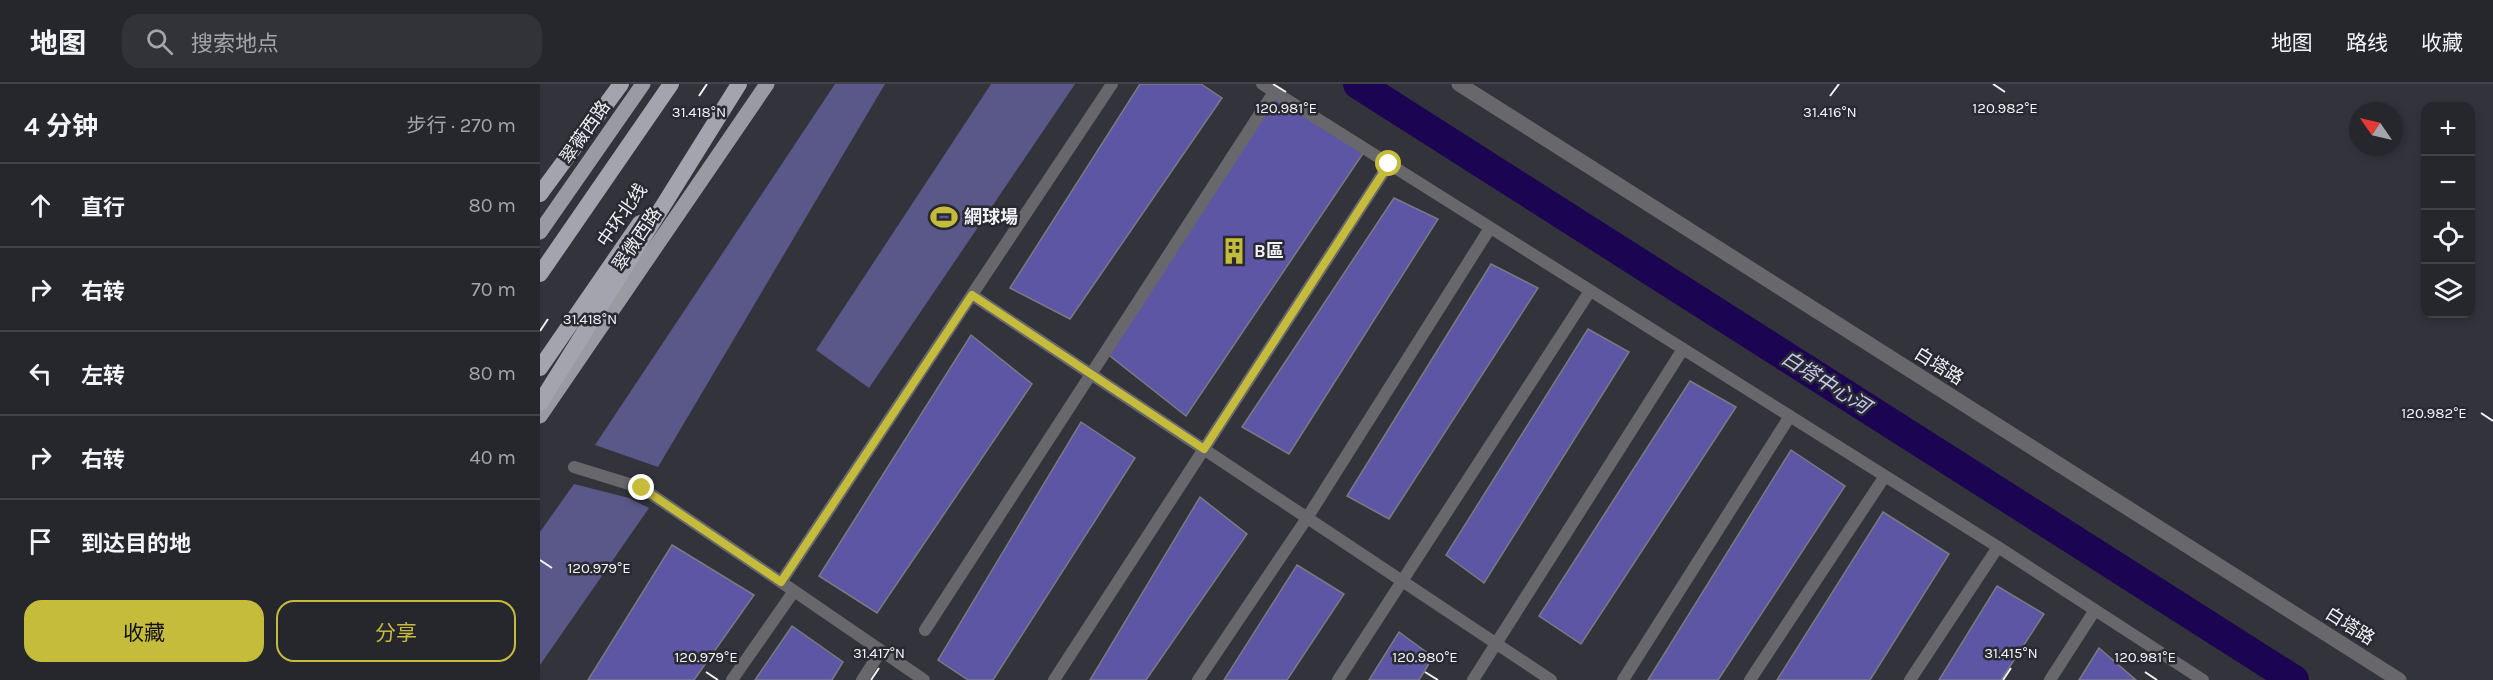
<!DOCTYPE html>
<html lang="zh">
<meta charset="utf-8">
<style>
body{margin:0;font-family:Karla,"Noto Sans SC",sans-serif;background:#323239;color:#f1f3f6}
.controls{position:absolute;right:18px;top:18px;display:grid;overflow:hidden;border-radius:12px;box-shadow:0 3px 9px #0003}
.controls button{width:54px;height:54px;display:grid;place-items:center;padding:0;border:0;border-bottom:2px solid #424349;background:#26262d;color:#f1f3f6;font:30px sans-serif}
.compass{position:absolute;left:1809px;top:18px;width:54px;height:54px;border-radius:50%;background:#26262d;box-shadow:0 3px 9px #0003;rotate:304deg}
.stop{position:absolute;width:18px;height:18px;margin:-14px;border:4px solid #c6bc3c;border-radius:50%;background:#fff}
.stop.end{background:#c6bc3c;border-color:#fff;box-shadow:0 2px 6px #0008}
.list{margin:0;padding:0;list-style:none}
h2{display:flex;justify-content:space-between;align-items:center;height:78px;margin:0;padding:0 24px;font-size:26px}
h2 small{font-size:20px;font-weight:400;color:#a4a5aa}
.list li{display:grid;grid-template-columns:39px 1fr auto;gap:18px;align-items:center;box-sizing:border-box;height:84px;padding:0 24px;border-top:2px solid #424349}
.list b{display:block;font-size:22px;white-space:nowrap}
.list em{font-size:20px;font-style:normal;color:#a4a5aa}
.actions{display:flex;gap:12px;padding:18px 24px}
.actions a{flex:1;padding:14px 0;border:2px solid #c6bc3c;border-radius:18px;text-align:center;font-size:21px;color:#c6bc3c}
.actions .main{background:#c6bc3c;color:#111}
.icon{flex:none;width:33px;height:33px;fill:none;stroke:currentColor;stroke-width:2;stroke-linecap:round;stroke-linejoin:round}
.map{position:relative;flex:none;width:1953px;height:596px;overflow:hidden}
header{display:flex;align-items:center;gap:36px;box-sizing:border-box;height:84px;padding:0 30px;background:#26262d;border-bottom:2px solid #424349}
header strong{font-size:28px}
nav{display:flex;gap:33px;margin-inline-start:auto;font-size:21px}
.search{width:420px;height:54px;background:#323239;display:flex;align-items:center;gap:15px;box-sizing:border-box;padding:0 21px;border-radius:18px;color:#a4a5aa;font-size:22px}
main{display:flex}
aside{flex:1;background:#26262d}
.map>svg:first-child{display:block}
.green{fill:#5a5888}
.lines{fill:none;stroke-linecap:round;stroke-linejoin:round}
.canal{stroke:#1b0451;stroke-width:30}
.building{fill:#5c56a5;stroke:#7a7a84;stroke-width:1.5}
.service{stroke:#68686c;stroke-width:12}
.minor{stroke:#68686c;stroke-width:15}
.primary{stroke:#9a9aa3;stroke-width:15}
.trunk{stroke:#a4a4ae;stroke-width:16}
.route{stroke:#c6bc3c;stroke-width:8}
.ticks{fill:none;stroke:#f1f1f7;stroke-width:2}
.labels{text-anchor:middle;stroke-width:5;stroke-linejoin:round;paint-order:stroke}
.street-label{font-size:18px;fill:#f1f1f7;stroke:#292931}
.poi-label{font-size:18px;font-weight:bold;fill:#f1f1f7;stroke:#292931;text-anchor:start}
.water-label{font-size:20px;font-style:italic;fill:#c6c6f3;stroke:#292931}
.ticks-label{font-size:15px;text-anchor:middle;fill:#f1f1f7;stroke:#292931;stroke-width:5;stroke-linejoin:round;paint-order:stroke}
</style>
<header>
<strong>地图</strong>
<div class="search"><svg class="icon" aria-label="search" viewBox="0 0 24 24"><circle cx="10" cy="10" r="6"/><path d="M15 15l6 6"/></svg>搜索地点</div>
<nav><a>地图</a><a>路线</a><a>收藏</a></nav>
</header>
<main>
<aside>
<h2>4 分钟<small>步行 · 270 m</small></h2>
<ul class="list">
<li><svg class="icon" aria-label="ahead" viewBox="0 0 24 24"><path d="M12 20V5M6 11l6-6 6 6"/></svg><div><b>直行</b></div><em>80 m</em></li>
<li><svg class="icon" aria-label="right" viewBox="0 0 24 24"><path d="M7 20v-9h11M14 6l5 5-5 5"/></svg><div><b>右转</b></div><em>70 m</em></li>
<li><svg class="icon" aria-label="left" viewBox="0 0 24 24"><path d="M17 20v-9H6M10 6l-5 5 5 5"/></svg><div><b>左转</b></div><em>80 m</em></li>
<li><svg class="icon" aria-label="right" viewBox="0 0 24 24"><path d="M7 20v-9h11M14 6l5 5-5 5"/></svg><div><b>右转</b></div><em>40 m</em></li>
<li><svg class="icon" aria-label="arrive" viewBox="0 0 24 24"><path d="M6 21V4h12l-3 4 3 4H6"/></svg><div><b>到达目的地</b></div></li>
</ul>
<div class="actions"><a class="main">收藏</a><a>分享</a></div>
</aside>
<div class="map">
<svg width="1953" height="596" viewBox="0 0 1953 596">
<rect width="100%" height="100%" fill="#33333c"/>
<!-- green -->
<g class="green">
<path d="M295 0H345L118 383 55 361Z"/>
<path d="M451 0H535L329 304 276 266Z"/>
<path d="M34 400 89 414 109 424 0 581V448Z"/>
</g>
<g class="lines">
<!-- canal -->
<path class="canal" d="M818 0 1754 596"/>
</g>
<!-- building -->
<g class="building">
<path d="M600 0H661L682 14 530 235 470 204Z"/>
<path d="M734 8 826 65 646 332 565 268Z"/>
<path d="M854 114 898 135 749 370 702 343Z"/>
<path d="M951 180 998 204 849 435 807 412Z"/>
<path d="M1048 245 1089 268 944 499 906 471Z"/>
<path d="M431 251 492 300 337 529 279 492Z"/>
<path d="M1150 297 1196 323 1041 560 999 532Z"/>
<path d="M541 338 595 374 453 596H428L398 576Z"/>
<path d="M1251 366 1305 402 1178 596H1108Z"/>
<path d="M660 413 707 450 606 596H550Z"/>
<path d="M1343 428 1409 470 1330 596H1237Z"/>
<path d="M132 461 214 511 154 596H48Z"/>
<path d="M757 481 804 510 747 596H684Z"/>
<path d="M1457 502 1504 530 1461 596H1399Z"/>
<path d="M252 542 303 578 292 596H215Z"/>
<path d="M859 548 893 573 879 596H829Z"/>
<path d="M1559 564 1596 596H1539Z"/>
</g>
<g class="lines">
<!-- service -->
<g class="service">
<path d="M722 0 1458 463"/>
<path d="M432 211 1011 596"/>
<path d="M34 383 102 404 241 498"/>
<path d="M385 546 734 8"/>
<path d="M192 596 254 507"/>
<path d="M322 596 341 567"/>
<path d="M384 596 241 498 572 0"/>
<path d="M514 596 849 80"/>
<path d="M658 596 767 434 950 144"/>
<path d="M798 596 1050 207"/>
<path d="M933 596 1143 265"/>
<path d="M1083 596 1250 332"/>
<path d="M1210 596 1345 392"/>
<path d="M1370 596 1458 463 1663 596"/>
<path d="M1510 596 1555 526"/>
</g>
<!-- minor -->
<path class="minor" d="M919 0 1859 596"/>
<!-- primary -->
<g class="primary">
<path d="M0 148 103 0"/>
<path d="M0 332 227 0"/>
</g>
<!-- trunk -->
<g class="trunk">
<path d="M0 110 81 0"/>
<path d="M0 190 131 0"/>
<path d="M0 284 100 139"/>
<path d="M0 319 199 0"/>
</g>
</g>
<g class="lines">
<!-- route -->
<path class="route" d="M102 404 241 498 432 211 664 365 849 80"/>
</g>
<!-- ticks -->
<path class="ticks" d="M733 0 746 8M1453 0 1465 8M159 12 167 0M1290 12 1299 0M0 247 8 235M1941 329 1953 337M0 476 12 484M166 588 178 596M885 588 898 596M1605 588 1617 596M331 596 339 584M1463 596 1471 584"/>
<!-- icons -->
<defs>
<symbol id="stadium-bare" viewBox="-9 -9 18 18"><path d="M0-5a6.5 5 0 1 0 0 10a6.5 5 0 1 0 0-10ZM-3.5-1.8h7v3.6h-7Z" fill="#c6bc3c" stroke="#292931" stroke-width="2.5" paint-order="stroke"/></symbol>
<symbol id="building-bare" viewBox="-9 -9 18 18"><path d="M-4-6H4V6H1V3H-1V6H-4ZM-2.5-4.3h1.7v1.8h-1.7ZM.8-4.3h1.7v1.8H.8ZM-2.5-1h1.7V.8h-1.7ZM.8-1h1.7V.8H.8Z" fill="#c6bc3c" stroke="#292931" stroke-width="2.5" paint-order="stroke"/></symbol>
</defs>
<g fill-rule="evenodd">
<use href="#stadium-bare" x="385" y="114" width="38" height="38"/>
<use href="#building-bare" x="675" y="148" width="38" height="38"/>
</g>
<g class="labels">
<!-- street labels -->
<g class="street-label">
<text transform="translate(45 48) rotate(-55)" y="6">翠薇西路</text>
<text transform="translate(82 131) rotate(-55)" y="6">中环北线</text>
<text transform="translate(97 155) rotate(-56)" y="6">翠微西路</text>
<text transform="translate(1399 282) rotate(32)" y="6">白塔路</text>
<text transform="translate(1810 542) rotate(32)" y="6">白塔路</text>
</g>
<!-- poi labels -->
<g class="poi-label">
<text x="424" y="139">網球場</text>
<text x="714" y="173">B區</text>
</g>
<!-- water labels -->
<g class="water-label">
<text transform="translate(1286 298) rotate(32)" y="7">白塔中心河</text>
</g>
</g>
<g class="ticks-label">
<text x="746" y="29">120.981°E</text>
<text x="1465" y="29">120.982°E</text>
<text x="159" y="33">31.418°N</text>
<text x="1290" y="33">31.416°N</text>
<text x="50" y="240">31.418°N</text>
<text x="1894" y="334">120.982°E</text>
<text x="59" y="489">120.979°E</text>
<text x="339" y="574">31.417°N</text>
<text x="1471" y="574">31.415°N</text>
<text x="166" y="578">120.979°E</text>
<text x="885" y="578">120.980°E</text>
<text x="1605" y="578">120.981°E</text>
</g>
</svg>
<div class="controls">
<button>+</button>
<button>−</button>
<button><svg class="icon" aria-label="locate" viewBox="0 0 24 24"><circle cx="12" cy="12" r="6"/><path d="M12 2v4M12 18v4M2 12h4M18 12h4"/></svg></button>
<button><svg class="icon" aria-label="layers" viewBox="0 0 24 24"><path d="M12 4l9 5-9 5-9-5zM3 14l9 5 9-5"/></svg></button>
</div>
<svg class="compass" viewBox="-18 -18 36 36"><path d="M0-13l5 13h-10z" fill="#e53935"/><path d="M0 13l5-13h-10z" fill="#a4a5aa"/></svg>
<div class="stop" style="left:849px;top:80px"></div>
<div class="stop end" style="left:102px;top:404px"></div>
</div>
</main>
